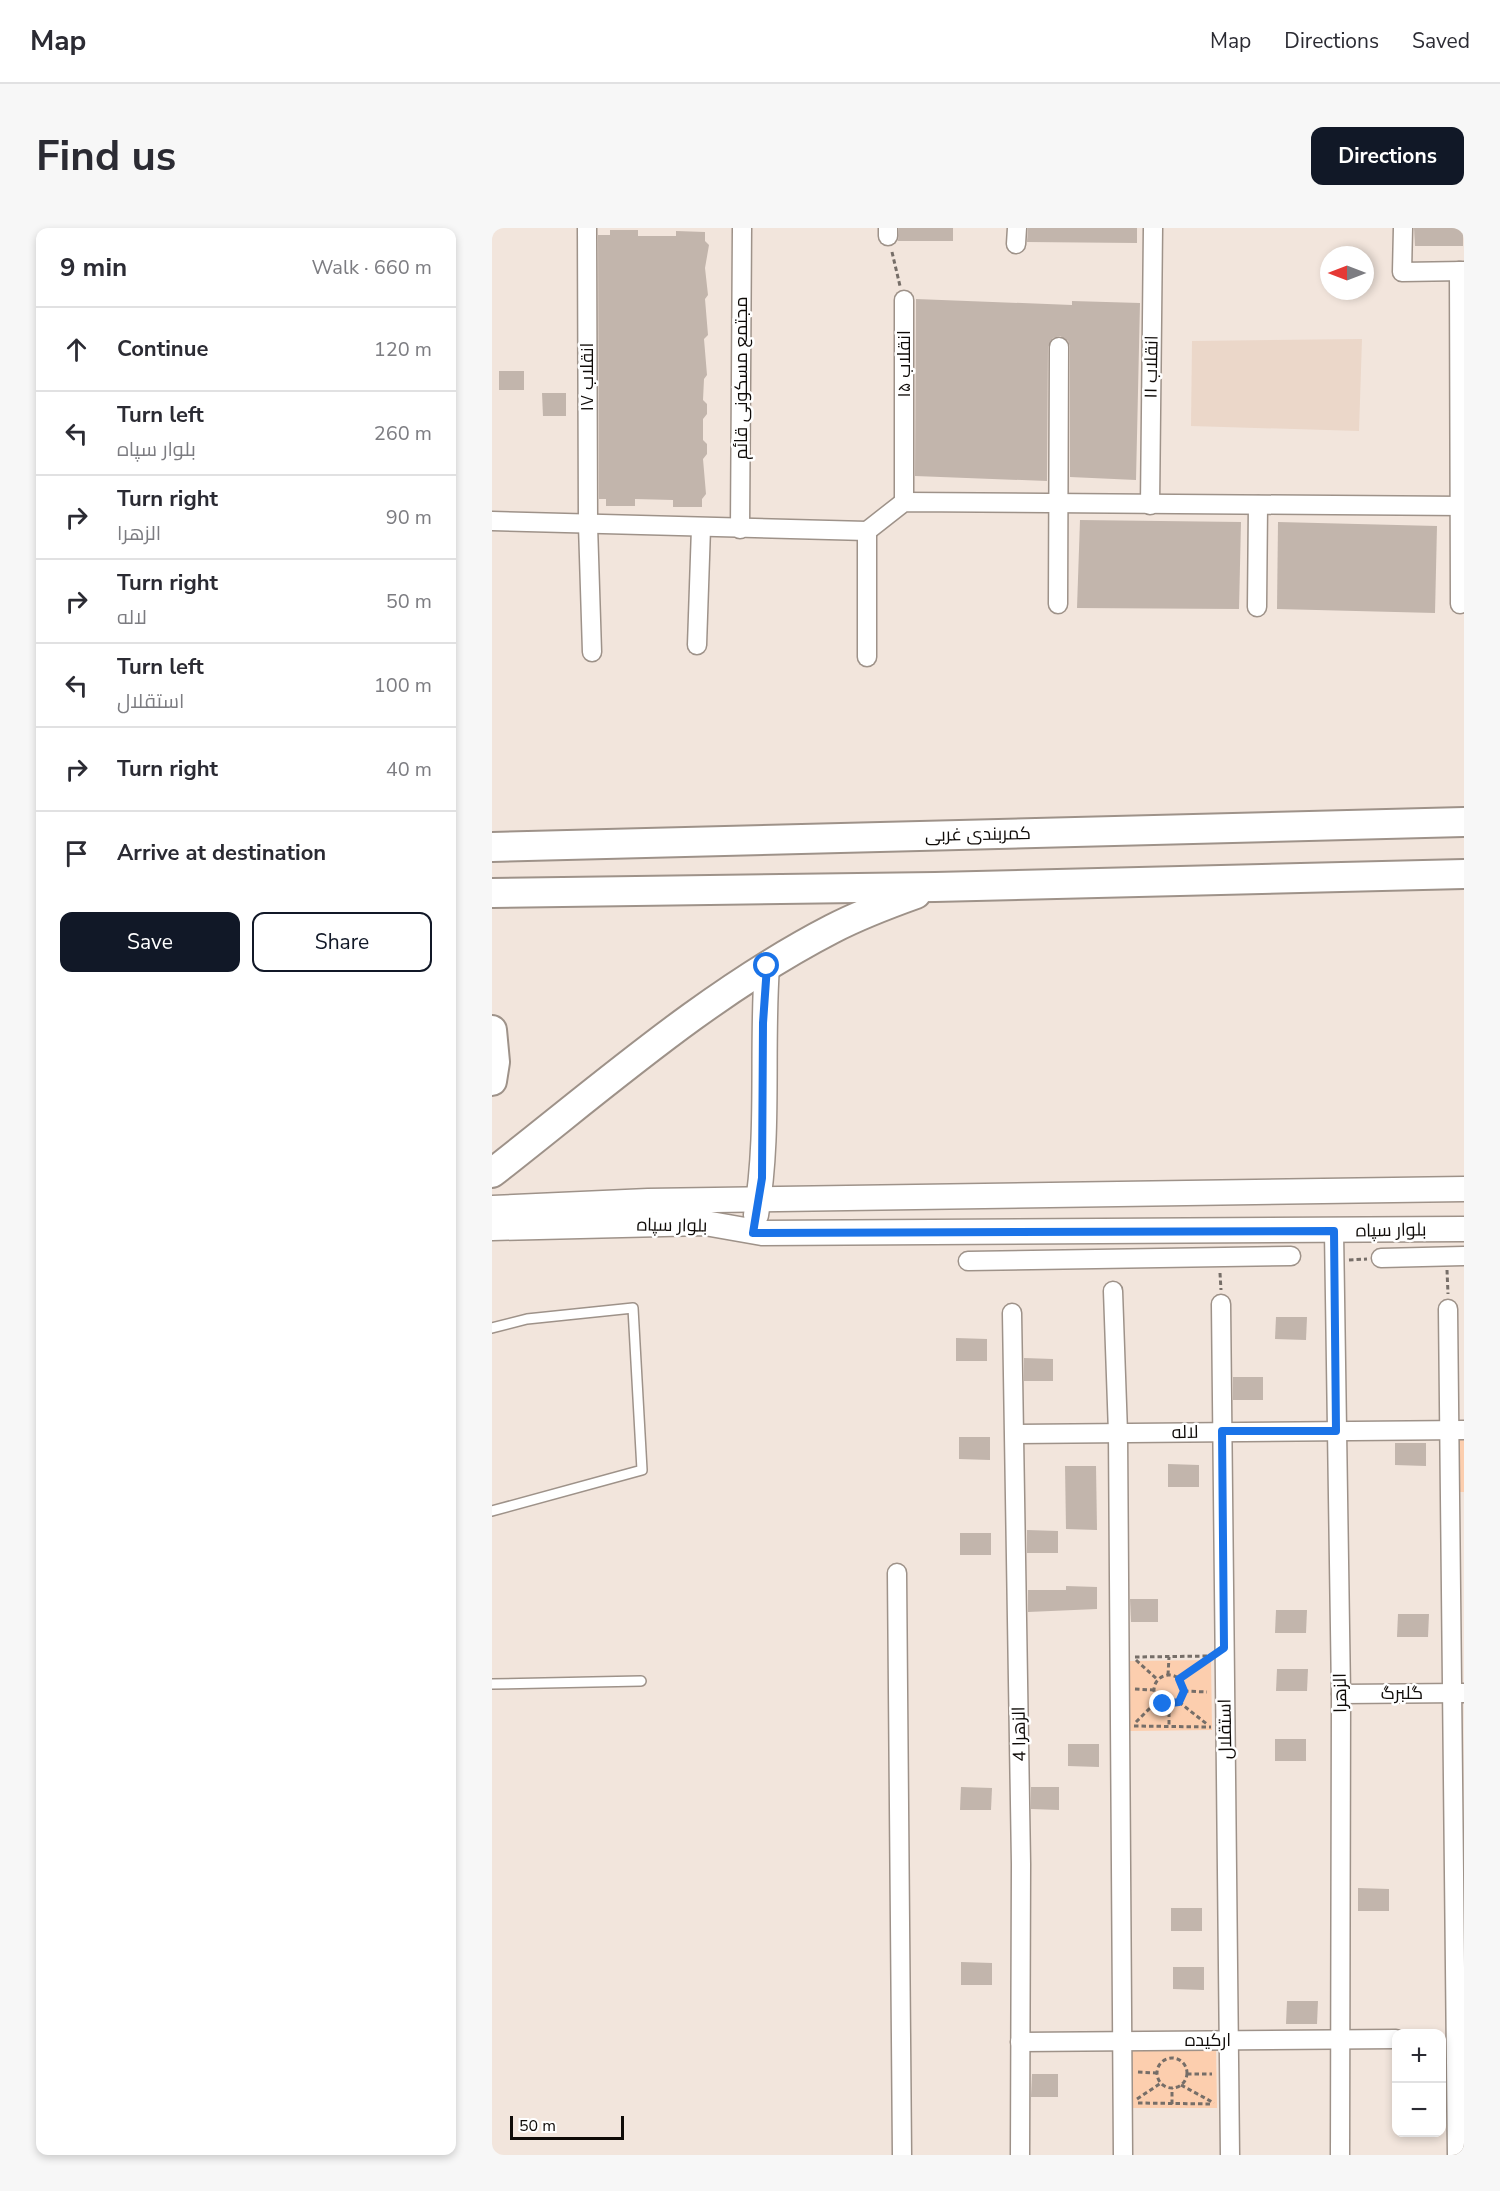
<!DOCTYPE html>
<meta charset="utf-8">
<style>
body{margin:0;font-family:"Nunito Sans",Cairo,sans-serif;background:#f7f7f7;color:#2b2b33}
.controls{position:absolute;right:18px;bottom:18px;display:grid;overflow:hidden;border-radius:12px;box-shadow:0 3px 9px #0003}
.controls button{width:54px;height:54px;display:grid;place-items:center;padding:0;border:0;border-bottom:2px solid #e1e1e2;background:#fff;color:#2b2b33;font:30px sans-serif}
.compass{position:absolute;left:828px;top:18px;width:54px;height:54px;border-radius:50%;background:#fff;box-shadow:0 3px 9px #0003;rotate:270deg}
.scale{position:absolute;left:18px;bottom:15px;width:114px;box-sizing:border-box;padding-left:6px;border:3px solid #0f0b08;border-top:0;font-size:16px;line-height:21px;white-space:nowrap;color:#0f0b08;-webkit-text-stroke:4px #fff;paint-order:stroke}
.stop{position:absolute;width:18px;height:18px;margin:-14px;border:4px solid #1a73e8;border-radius:50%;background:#fff}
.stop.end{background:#1a73e8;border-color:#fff;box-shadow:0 2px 6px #0008}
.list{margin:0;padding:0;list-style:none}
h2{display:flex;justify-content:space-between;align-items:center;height:78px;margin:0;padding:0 24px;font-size:26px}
h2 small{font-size:20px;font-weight:400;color:#7c7c81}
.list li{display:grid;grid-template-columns:39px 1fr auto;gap:18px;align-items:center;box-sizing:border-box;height:84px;padding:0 24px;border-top:2px solid #e1e1e2}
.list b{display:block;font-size:22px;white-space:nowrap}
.list p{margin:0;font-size:20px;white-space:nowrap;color:#7c7c81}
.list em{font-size:20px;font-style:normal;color:#7c7c81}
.actions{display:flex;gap:12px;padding:18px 24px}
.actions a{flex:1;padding:14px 0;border:2px solid #111827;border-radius:12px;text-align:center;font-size:21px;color:#111827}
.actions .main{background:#111827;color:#fff}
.icon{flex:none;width:33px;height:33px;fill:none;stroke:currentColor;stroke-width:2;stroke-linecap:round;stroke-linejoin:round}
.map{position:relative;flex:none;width:972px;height:1927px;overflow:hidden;border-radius:12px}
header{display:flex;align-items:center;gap:36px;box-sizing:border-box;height:84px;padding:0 30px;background:#fff;border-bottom:2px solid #e1e1e2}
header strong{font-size:28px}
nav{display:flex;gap:33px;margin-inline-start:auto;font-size:21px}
.intro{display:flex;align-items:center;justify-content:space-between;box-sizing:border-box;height:144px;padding:0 36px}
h1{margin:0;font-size:42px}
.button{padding:15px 27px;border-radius:12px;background:#111827;color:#fff;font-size:21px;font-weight:700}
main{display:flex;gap:36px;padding:0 36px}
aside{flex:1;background:#fff;border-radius:12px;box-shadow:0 3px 9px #0003}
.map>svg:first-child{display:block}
.built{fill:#ebd7c9}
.green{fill:#fcceae}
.building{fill:#c2b5ac}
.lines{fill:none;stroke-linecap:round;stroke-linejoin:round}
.service-casing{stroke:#9e9289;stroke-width:12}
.minor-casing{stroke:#9e9289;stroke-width:21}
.secondary-casing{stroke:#9e9289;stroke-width:27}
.trunk-casing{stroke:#9e9289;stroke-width:32}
.path{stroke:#766e68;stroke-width:3;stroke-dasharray:4.5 3;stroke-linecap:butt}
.service{stroke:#fff;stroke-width:9}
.minor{stroke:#fff;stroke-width:18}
.secondary{stroke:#fff;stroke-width:24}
.trunk{stroke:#fff;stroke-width:28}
.route{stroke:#1a73e8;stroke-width:8}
.labels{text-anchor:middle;stroke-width:5;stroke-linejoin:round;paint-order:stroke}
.street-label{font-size:18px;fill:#0f0b08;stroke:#fff}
</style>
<header>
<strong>Map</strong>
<nav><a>Map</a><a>Directions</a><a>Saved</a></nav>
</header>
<div class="intro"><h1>Find us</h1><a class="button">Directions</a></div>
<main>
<aside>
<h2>9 min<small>Walk · 660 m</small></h2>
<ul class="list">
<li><svg class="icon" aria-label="ahead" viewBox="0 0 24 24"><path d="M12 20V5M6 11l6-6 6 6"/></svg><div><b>Continue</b></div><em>120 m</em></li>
<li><svg class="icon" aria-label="left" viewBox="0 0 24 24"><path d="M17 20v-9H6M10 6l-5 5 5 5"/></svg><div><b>Turn left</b><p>بلوار سپاه</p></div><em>260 m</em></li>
<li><svg class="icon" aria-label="right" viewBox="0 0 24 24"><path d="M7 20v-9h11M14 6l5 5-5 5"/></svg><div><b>Turn right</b><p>الزهرا</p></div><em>90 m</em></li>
<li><svg class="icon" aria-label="right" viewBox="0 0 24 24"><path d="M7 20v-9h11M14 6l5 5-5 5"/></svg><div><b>Turn right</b><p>لاله</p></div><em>50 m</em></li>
<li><svg class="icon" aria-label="left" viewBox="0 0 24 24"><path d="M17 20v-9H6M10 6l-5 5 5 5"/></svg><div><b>Turn left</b><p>استقلال</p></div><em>100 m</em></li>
<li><svg class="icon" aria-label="right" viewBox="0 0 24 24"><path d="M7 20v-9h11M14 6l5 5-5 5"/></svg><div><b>Turn right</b></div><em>40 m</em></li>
<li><svg class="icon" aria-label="arrive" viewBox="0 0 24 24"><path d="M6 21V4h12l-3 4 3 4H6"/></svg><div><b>Arrive at destination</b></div></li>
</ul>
<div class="actions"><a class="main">Save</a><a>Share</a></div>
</aside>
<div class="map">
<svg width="972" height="1927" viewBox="0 0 972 1927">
<rect width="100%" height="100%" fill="#f2e5dc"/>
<!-- built -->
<path class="built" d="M870 111 867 203 699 198 700 113Z"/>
<!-- green -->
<g class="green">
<path d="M967 1206H972V1264H968Z"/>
<path d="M719 1432 720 1502 638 1503 637 1433Z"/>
<path d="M637 1818H724L725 1880H637Z"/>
</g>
<!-- building -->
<g class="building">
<path d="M407 0H461V13H406Z"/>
<path d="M536 0H645V15L535 14Z"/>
<path d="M922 0H971V18H923Z"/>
<path d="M118 2H146V8H184V3L213 4V13L217 17 213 40 216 67 213 71 216 107 212 111 215 147 212 151 211 172 215 176V186L211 191V212L215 216V226L211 231 214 266 210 271V279H181V272L143 271V278H114V271H107L106 7H118Z"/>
<path d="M424 71 580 77V73L648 75 644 252 578 249V119L576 113 568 108 561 110 556 119 555 253 423 248Z"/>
<rect x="7" y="143" width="25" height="19"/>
<path d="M50 165H74V188H51Z"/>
<path d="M588 292 749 294 747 381 585 380Z"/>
<path d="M786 294 945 298 943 385 785 381Z"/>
<path d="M784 1089H815L814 1112 783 1111Z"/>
<path d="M464 1110 495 1111V1133H464Z"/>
<path d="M532 1130 561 1131V1153H532Z"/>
<rect x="741" y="1149" width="30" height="23"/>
<path d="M467 1209H498V1232L467 1231Z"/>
<path d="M903 1215H934V1238L903 1237Z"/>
<path d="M676 1236 707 1237V1259H676Z"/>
<path d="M573 1238H604L605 1302 574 1301Z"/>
<path d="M535 1302 566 1303V1325H535Z"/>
<rect x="468" y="1305" width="31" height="22"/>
<path d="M574 1358 605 1359V1381L536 1384V1362H574Z"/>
<path d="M638 1371H666V1394H639Z"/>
<path d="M784 1382H815L814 1405H783Z"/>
<path d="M906 1386H937L936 1409H905Z"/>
<path d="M785 1441H816L815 1463H784Z"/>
<rect x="783" y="1511" width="31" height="22"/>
<path d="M576 1516H607V1539L576 1538Z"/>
<path d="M469 1559 500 1560 499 1582H468Z"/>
<path d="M539 1559H567V1582L539 1581Z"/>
<path d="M866 1660 897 1661V1683H866Z"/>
<rect x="679" y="1680" width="31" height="23"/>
<path d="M469 1734 500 1735V1757H469Z"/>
<path d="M681 1739H712V1762L681 1761Z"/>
<path d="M795 1773H826L825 1796H794Z"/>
<path d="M540 1846H566V1869H539Z"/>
</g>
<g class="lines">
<defs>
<g id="service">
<path d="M0 1100 35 1091 141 1080 150 1242 0 1283"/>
<path d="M0 1456 149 1453"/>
</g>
<g id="minor">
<path d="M95 0 96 297 100 424"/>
<path d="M911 0 910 44 972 43"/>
<path d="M396 8V0"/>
<path d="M524 16 525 0"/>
<path d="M967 43 968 376"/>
<path d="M412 72V274"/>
<path d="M658 277 661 0"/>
<path d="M0 293 375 303 412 274 972 278"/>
<path d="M248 301 250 0"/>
<path d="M375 303V429"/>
<path d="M566 376 567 119"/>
<path d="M765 379 766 277"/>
<path d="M205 417 209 300"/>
<path d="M842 1003 849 1466 848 1927"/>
<path d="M889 1030 972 1028"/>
<path d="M476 1033 799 1028"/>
<path d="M621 1063 626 1205 631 1927"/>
<path d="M729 1076 738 1927"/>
<path d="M956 1081 965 1927"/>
<path d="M520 1085 529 1636 528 1927"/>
<path d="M523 1206 972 1202"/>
<path d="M405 1345 410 1927"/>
<path d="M849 1466 972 1465"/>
<path d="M528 1814 904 1811"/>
</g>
<g id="secondary">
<path d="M0 980 156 973 972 961"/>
<path d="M264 987C278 906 269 821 275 738"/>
<path d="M0 1000 213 995 270 1005 972 1001"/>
</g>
<g id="trunk">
<path d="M0 619 972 594"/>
<path d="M0 665 443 659 972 646"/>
<path d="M0 802 3 834 0 853"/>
<path d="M0 945C109 860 216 765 340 701 367 687 396 676 424 666"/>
</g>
</defs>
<!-- service casing -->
<use href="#service" class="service-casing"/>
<!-- minor casing -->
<use href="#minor" class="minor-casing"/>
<!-- secondary casing -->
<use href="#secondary" class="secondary-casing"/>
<!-- trunk casing -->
<use href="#trunk" class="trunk-casing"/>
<!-- path -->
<g class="path">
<path d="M400 24 408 58"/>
<path d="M857 1032 875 1031"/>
<path d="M955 1042 956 1066"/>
<path d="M728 1045 729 1062"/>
<path d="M643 1429 718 1428"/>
<path d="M644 1432 666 1452"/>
<path d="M676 1447 677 1429"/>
<circle cx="677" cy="1462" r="15"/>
<path d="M687 1451 716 1429"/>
<path d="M643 1461 662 1462"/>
<path d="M692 1463 715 1464"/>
<path d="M687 1474 716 1497"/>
<path d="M677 1477V1498"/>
<path d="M644 1494 666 1472"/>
<path d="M642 1498 719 1499"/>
<circle cx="680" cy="1845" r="15"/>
<path d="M646 1844 665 1845"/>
<path d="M695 1846H720"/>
<path d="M689 1857 722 1875"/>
<path d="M645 1871 669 1855"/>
<path d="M646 1875 721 1876"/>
<path d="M680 1876V1860"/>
</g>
<!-- service -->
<use href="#service" class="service"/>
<!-- minor -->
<use href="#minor" class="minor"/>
<!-- secondary -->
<use href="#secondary" class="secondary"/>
<!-- trunk -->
<use href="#trunk" class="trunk"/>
</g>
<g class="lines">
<!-- route -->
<path class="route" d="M275 738 271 795 270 950 261 1005 842 1003 844 1203H730L732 1420 687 1451 692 1463 687 1474 671 1476"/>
</g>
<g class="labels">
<!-- street labels -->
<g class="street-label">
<text transform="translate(412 136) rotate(-90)" y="6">انقلاب ۱۵</text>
<text transform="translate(659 139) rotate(-89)" y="6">انقلاب ۱۱</text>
<text transform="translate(95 149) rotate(-90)" y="6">انقلاب ۱۷</text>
<text transform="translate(249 150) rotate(-90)" y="6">مجتمع مسکونی قائم</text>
<text transform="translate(486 606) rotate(-1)" y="6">کمربندی غربی</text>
<text transform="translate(180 997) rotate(1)" y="6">بلوار سپاه</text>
<text transform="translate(899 1002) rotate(-1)" y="6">بلوار سپاه</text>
<text transform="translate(693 1204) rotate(-1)" y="6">لاله</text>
<text transform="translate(848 1465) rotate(-91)" y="6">الزهرا</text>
<text x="910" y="1471">گلبرگ</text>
<text transform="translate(733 1501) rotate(-91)" y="6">استقلال</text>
<text transform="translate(527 1506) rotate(-91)" y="6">الزهرا 4</text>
<text x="716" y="1818">ارکیده</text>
</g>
</g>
</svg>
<div class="controls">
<button>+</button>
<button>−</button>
</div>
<svg class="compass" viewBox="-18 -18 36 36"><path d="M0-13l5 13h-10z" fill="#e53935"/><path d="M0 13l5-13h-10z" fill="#7c7c81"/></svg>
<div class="scale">50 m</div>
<div class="stop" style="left:275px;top:738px"></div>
<div class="stop end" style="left:671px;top:1476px"></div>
</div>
</main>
